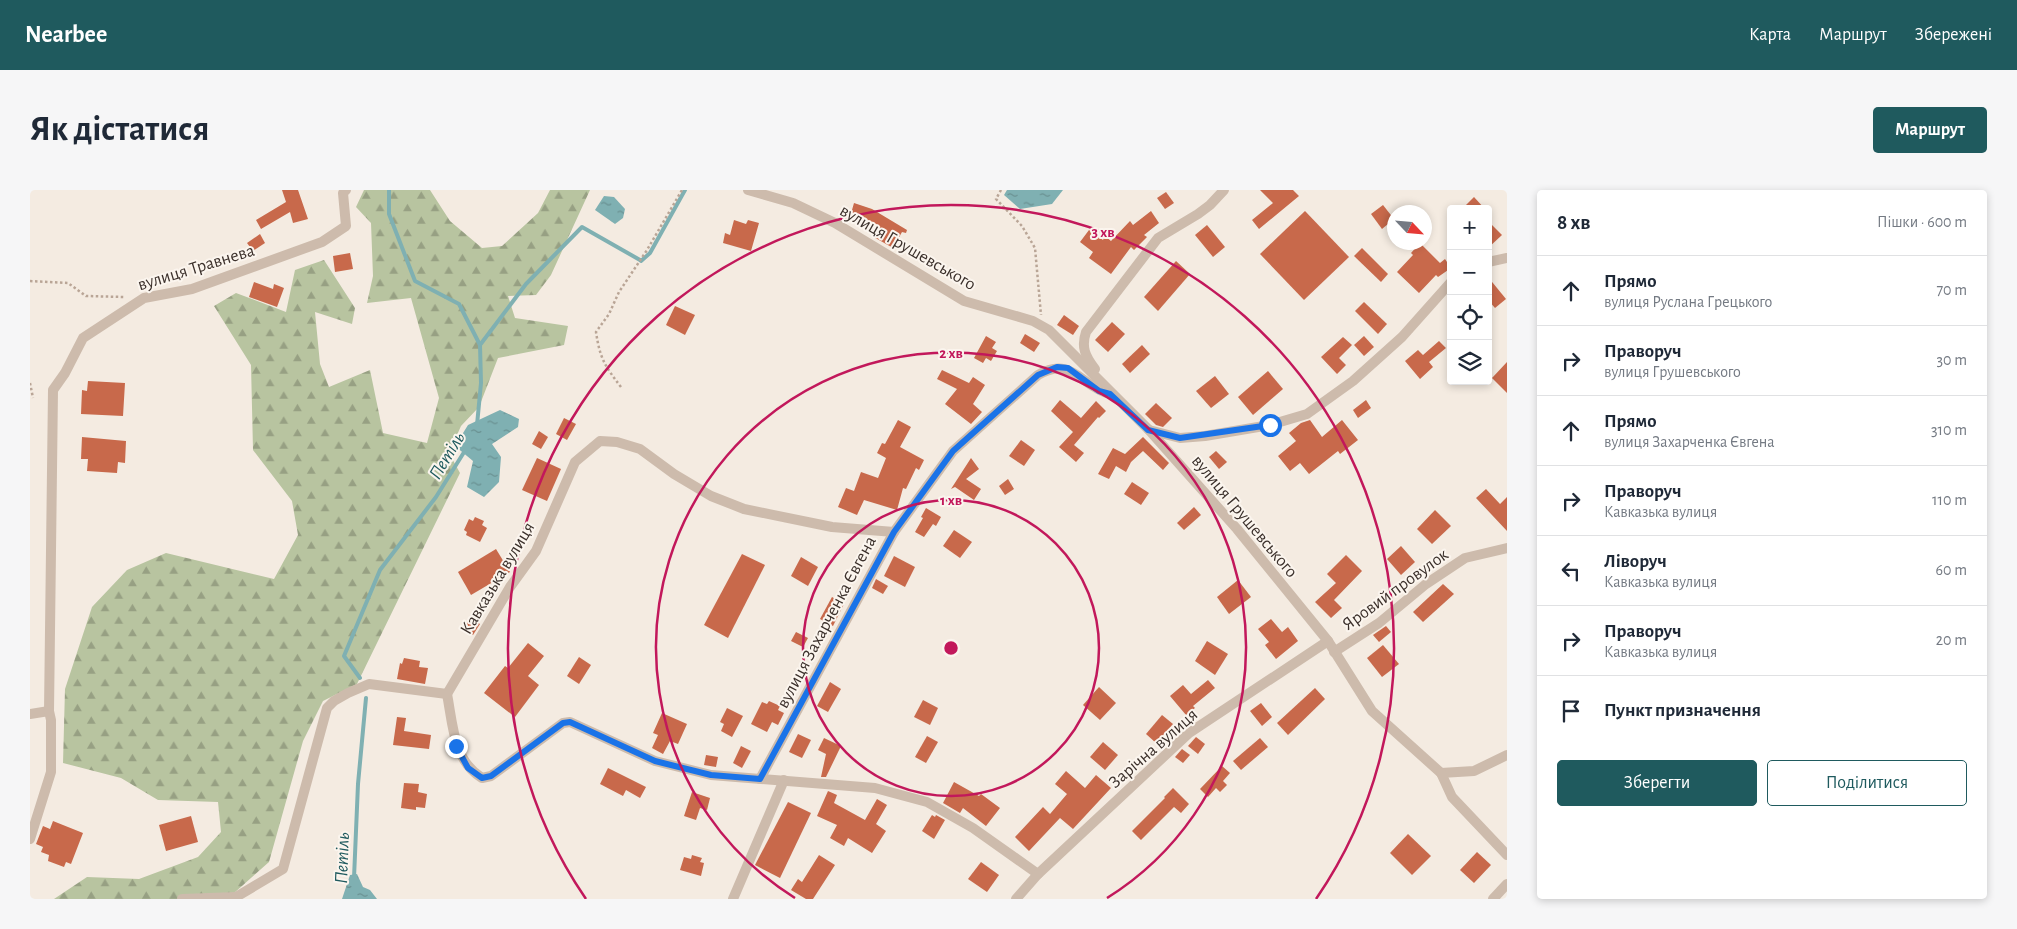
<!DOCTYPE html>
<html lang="uk">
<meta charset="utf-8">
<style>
body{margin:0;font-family:"Alegreya Sans",sans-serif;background:#f6f6f7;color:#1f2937}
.controls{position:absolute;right:15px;top:15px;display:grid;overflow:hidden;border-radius:5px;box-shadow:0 2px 8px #0003}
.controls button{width:45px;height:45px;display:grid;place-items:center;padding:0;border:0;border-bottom:1px solid #e0e1e3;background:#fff;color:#1f2937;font:25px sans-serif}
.compass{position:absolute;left:1357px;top:15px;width:45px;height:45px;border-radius:50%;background:#fff;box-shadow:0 2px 8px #0003;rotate:116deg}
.stop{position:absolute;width:15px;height:15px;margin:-11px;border:4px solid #1a73e8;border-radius:50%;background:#fff}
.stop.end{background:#1a73e8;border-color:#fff;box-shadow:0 1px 5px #0008}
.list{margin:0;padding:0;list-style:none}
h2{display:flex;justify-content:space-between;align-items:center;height:65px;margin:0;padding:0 20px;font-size:21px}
h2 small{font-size:16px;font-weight:400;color:#747a83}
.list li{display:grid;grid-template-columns:32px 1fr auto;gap:15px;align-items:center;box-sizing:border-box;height:70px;padding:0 20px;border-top:1px solid #e0e1e3}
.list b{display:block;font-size:19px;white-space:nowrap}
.list p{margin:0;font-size:16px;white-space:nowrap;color:#747a83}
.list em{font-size:16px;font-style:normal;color:#747a83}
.actions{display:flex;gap:10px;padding:15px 20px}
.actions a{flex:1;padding:11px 0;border:1px solid #1f5a5e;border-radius:5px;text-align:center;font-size:18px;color:#1f5a5e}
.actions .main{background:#1f5a5e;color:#fff}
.icon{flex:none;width:28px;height:28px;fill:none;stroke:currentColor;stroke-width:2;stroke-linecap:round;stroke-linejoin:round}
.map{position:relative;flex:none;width:1477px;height:709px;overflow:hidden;border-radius:5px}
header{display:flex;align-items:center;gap:30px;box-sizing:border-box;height:70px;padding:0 25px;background:#1f5a5e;color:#fff}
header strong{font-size:24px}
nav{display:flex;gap:28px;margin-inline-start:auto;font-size:18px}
.intro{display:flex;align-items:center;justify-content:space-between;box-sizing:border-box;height:120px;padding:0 30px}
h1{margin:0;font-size:35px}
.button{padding:12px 22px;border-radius:5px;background:#1f5a5e;color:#fff;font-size:18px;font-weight:700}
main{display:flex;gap:30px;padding:0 30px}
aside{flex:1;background:#fff;border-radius:5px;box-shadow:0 2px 8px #0003}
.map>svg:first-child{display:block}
.forest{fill:url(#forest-firs)}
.water{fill:url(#water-ripples)}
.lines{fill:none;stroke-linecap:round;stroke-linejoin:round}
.stream{stroke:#7fb0b2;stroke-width:4}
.building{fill:#c8694b}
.path{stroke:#b9a596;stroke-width:2.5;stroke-dasharray:2.5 2.5;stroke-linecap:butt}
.street{stroke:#cdbbac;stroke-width:10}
.route{stroke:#1a73e8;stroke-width:6}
.ring{fill:none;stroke:#c2185b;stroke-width:2.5}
.labels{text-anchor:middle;stroke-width:4;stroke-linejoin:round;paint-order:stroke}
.street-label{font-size:18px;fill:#3b302b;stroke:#fbf5ee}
.water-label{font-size:19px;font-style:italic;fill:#1f5a5e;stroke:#fbf5ee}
.centre{fill:#c2185b;stroke:#fbf5ee;stroke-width:2.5}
.ring-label{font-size:15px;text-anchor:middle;font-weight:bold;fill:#c2185b;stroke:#fbf5ee;stroke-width:4;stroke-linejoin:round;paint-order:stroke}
</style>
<header>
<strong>Nearbee</strong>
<nav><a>Карта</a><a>Маршрут</a><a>Збережені</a></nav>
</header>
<div class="intro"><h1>Як дістатися</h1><a class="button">Маршрут</a></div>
<main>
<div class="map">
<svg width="1477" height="709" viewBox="0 0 1477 709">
<defs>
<pattern id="forest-firs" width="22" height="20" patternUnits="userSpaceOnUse" patternTransform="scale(1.25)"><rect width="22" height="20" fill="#b8c4a0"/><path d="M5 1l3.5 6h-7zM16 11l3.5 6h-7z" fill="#97a083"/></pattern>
<pattern id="water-ripples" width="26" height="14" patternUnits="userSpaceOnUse" patternTransform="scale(1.25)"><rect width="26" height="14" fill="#7fb0b2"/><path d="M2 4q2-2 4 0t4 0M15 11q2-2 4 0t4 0" fill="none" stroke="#699091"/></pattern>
</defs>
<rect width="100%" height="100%" fill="#f4ebe1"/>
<!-- forest -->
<path class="forest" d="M334 0H400L420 31 452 58 472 56 508 23 520 0H560L521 85 506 105 478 106 485 128 538 136 534 155 468 168 449 217 431 236 419 263 430 283 327 494 293 511 273 551 239 672 203 704V709H24L57 687 109 689 168 667 191 642 188 612 128 610 91 588 33 573 35 499 62 417 97 380 136 363 244 389 268 345 262 311 223 260 221 175 184 116 206 103 256 122 265 80 294 70 325 118 322 134 285 122 290 174 299 197 340 180 353 243 397 253 409 208 381 108 337 113 343 86 341 33 326 17Z"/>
<!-- water -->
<g class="water">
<path d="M977 0H1033L1022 14 990 19 974 5Z"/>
<path d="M574 6 584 7 595 19 593 28 585 34 565 20Z"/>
<path d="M470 220 489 229 488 237 462 254 471 267 469 292 454 307 437 297 443 271 425 256 438 235Z"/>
<path d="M327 684 333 697 340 700 347 709H312L320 685Z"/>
</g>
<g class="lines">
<!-- stream -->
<g class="stream">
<path d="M359 0V24L385 91 429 114 450 155 451 193 447 235"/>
<path d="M611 71 620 63 655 0"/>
<path d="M450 155 496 94 552 37 610 70"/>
<path d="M330 488 314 466 350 380 406 307 436 259"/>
<path d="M324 688 328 594 336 508"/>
</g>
</g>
<!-- building -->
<g class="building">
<path d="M252 0H268L278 29 263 33 260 22 231 39 226 30 256 12Z"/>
<path d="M1230 0H1263L1269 6 1229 39 1222 30 1243 13Z"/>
<path d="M1136 2 1144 13 1135 19 1127 8Z"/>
<path d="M1444 7 1455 19H1432Z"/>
<path d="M824 13 842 19 877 40 876 43 872 42 863 58 842 46 849 35 820 27Z"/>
<path d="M1353 15 1364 29 1352 39 1341 24Z"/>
<path d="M1121 21 1129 33 1114 45 1117 47 1104 60 1101 57 1081 84 1059 68 1063 62 1050 52 1059 40 1073 50 1075 46 1081 51 1100 31 1103 35Z"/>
<path d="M1275 21 1319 67 1274 110 1230 64Z"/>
<path d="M704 30 716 34 718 30 729 33 721 61 693 53 695 43 700 45Z"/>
<path d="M1458 31 1472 45 1458 58Z"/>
<path d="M1177 35 1195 57 1183 67 1165 45Z"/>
<path d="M230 44 235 53 223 61 217 53Z"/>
<path d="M1390 53 1410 73 1415 69 1421 78 1408 87 1406 85 1389 103 1367 82 1383 65 1381 63Z"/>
<path d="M1332 58 1358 84 1351 92 1324 66Z"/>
<path d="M320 63 323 79 305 82 303 66Z"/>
<path d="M1146 71 1160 84 1128 121 1114 107Z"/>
<path d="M1458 87 1476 109 1465 118 1458 110Z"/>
<path d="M224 92 243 99 244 94 254 98 247 117 219 107Z"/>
<path d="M1334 112 1357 134 1348 144 1325 121Z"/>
<path d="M645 116 665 125 655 145 636 135Z"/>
<path d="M1034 125 1049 136 1043 145 1027 135Z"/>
<path d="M1082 132 1095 144 1078 162 1065 150Z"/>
<path d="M995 144 1010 153 1004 162 990 153Z"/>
<path d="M956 146 966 152 962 158 967 161 961 171 956 168 953 173 944 168Z"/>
<path d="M1334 146 1344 157 1334 166 1324 155Z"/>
<path d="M1313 147 1322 155 1309 168 1316 175 1307 184 1291 167Z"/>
<path d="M1409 151 1416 158 1399 172 1403 177 1390 189 1375 171 1388 160 1393 165Z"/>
<path d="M1112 155 1120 164 1100 183 1092 174Z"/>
<path d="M1477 172V203L1462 188Z"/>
<path d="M912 180 939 193 943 187 955 195 943 214 952 222 941 234 915 214 927 199 907 189Z"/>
<path d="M1238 181 1253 199 1223 225 1208 207Z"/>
<path d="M1185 186 1199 204 1181 218 1166 201Z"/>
<path d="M58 191 95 193 93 226 51 224 52 200 57 201Z"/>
<path d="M1030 210 1051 228 1066 211 1076 221 1069 228 1068 227 1044 255 1054 263 1046 272 1029 257 1043 242 1021 221Z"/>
<path d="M1336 210 1341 218 1328 228 1323 220Z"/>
<path d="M1126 213 1142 228 1133 237 1126 235 1115 224Z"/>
<path d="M534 228 546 234 537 250 526 244Z"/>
<path d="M868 230 881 237 870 257 894 270 889 280 886 278 876 299 873 298 867 320 834 310 827 325 808 317 816 298 824 301 831 282 848 288 856 268 847 263 852 253 855 254Z"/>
<path d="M1280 230 1292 247 1312 230 1328 250 1310 264 1308 261 1279 284 1270 273 1260 281 1248 266 1266 251 1259 243 1271 233Z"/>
<path d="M509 241 518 247 511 259 502 254Z"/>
<path d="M52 247 96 251 95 273 88 272 87 283 57 281 58 269H51Z"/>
<path d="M1113 247 1139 273 1133 280 1113 261 1101 272 1096 282 1086 276 1079 289 1068 284 1083 258 1095 264Z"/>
<path d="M991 250 1005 260 994 276 979 266Z"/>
<path d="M1186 261 1197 272 1189 279 1179 267Z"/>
<path d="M507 268 531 279 517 311 492 300Z"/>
<path d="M941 268 949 279 936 289 951 299 944 310 925 297 921 299Z"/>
<path d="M978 289 984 299 975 305 969 296Z"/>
<path d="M1102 292 1119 303 1111 315 1094 304Z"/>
<path d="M1456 299 1470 314 1477 307V341L1446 308Z"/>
<path d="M1164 317 1171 325 1154 340 1147 333Z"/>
<path d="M896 318 911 327 906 336 903 334 894 347 885 342 893 328 891 327Z"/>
<path d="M1405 320 1421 336 1402 354 1387 339Z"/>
<path d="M445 327 454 331 452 335 457 338 450 352 436 345 437 342 434 340 439 329 443 331Z"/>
<path d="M924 340 942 352 930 368 913 356Z"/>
<path d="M1371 356 1385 372 1371 385 1357 369Z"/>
<path d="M466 359 480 382 441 405 428 382Z"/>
<path d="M712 364 735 375 698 448 674 435Z"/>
<path d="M1316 365 1332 381 1304 410 1312 418 1301 428 1285 412 1306 393 1297 384Z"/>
<path d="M864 366 885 377 875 397 854 386Z"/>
<path d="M771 367 788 377 778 396 761 386Z"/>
<path d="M846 389 858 396 853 404 842 398Z"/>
<path d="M1208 390 1221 407 1199 424 1187 407Z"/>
<path d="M1413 394 1424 404 1393 432 1383 422Z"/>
<path d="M802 407 814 414 803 436 790 429Z"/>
<path d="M440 428 450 434 443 445 433 439Z"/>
<path d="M1241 429 1252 442 1258 437 1268 451 1246 469 1235 455 1239 452 1228 439Z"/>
<path d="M1356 436 1361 442 1349 452 1343 445Z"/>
<path d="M766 442 778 448 773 457 761 451Z"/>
<path d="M1177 451 1198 464 1185 485 1165 471Z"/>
<path d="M498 453 514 466 498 486 509 495 485 527 454 503 475 476 478 478Z"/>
<path d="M1353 455 1369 474 1352 487 1337 468Z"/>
<path d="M549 467 561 475 549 494 537 486Z"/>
<path d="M374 468 390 471 389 477 398 478 395 494 367 489 370 473 372 474Z"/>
<path d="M1178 490 1185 498 1163 516 1165 518 1156 525 1140 506 1153 495 1161 504Z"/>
<path d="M800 492 811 499 798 522 787 516Z"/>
<path d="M1069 497 1086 513 1070 530 1053 515Z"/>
<path d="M1285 498 1295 509 1258 545 1247 533Z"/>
<path d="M893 510 908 518 900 535 884 527Z"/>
<path d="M739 511 750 516 748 520 754 523 748 535 742 532 737 542 721 534 732 512 737 514Z"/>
<path d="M1231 513 1242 527 1232 536 1220 521Z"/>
<path d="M697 518 713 526 702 547 691 541 694 534 690 532Z"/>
<path d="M632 523 657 534 648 554 640 551 633 564 622 558 628 545 623 543Z"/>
<path d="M1132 525 1143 534 1126 553 1116 544Z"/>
<path d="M367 527 376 528 374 541 401 545 399 559 363 555Z"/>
<path d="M768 544 781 550 772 568 759 562Z"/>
<path d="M897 546 908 552 896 573 885 567Z"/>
<path d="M1166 547 1175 554 1168 564 1158 556Z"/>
<path d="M794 548 811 556 796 587H791L796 564 788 560Z"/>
<path d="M1230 548 1238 557 1211 580 1203 571Z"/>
<path d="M1073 552 1088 565 1075 580 1060 567Z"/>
<path d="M711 556 721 561 712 578 703 573Z"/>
<path d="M1152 559 1160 565 1153 573 1145 567Z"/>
<path d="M676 565 688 567 686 577 674 575Z"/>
<path d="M1192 576 1200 583 1193 591 1197 595 1190 602 1186 598 1178 607 1170 599Z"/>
<path d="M578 578 616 597 610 608 596 600 593 606 570 594Z"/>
<path d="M1036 581 1055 598 1066 585 1081 598 1043 639 1030 628 999 661 985 647 1013 617 1020 624 1037 604 1025 594Z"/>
<path d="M924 592 949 606 951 604 970 618 956 636 933 618 930 623 913 613Z"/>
<path d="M374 593 389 594 388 602 397 604 395 618 386 617V620L371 618Z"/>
<path d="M1143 598 1159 614 1151 623 1144 617 1111 650 1102 641 1135 608 1134 607Z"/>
<path d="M798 601 807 605 804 613 835 630 847 609 857 615 846 634 856 641 842 663 818 648 814 656 800 648 807 635 787 626Z"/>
<path d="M662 602 680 608 677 620 670 618 666 630 654 626Z"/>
<path d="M758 612 781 623 750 688 725 675Z"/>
<path d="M902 625 905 627 906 625 915 630 904 649 892 641Z"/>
<path d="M161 626 168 652 136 661 129 635Z"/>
<path d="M23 631 53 643 41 674 36 672 34 677 18 671 19 665 11 662 13 657 6 654 13 636 20 639Z"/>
<path d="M1378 644 1401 666 1382 685 1360 663Z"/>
<path d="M1447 662 1461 675 1444 693 1430 680Z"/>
<path d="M662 665 672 668 670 672 674 673 671 686 650 680 654 667 661 669Z"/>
<path d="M789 665 805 675 783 709H776L761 700 768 689 772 692Z"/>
<path d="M951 672 969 685 957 702 938 689Z"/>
</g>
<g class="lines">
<!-- path -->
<g class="path">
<path d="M971 0 966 9 992 36 1005 58 1011 125"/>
<path d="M0 91 38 93 56 106 95 107"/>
<path d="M0 193 3 208"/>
<path d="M591 197C575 176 570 169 566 142L579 124 589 102 617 60 652 0"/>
</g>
<!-- street -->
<g class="street">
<path d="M718 0 763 13 805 33 934 111 1003 131 1019 140 1119 240 1207 339 1298 451 1342 521 1411 583 1444 581 1477 565"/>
<path d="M1458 72 1477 68"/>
<path d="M1065 179C1055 166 1051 157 1056 142L1128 48 1168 24 1180 15 1194 0"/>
<path d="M1119 240 1150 248 1175 246 1240 235 1277 224 1323 191 1372 147 1421 92"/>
<path d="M1304 462 1349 433 1396 394 1435 368 1477 358"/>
<path d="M417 504C423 535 423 570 452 588L461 586 533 533 540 532 625 571 681 585 845 598 897 612 943 638 1008 684"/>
<path d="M0 524 19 521"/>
<path d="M1411 583 1422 607 1477 665"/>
<path d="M730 589 864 342 923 261 1008 185C1042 165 1050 196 1080 204"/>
<path d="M0 649 21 582V530L19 521 23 200 35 183 53 148 114 108 162 99 292 52 316 36 313 3 316 0"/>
<path d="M152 709 206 707"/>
<path d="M206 709V707L253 679 297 518 304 511 318 503 339 494 417 504 480 397 506 361 545 272 570 251 587 252 610 259 644 284 681 306 714 319 802 337 864 342"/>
<path d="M703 709 754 590"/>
<path d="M986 709 1008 684 1159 543 1298 451"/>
<path d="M1463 709 1477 694"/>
</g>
</g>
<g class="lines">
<!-- route -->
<path class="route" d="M426 556 438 578 452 588 461 586 533 533 540 532 625 571 681 585 730 589 864 342 923 261 1008 185 1027 177 1038 178 1069 201 1080 204 1118 240 1150 248 1240 235"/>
</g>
<!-- distance rings -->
<g class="ring">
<circle cx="921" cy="458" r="148"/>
<path d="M765 708A295 295 0 1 1 1077 708"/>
<path d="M556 709A443 443 0 1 1 1286 709"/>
</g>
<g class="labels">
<!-- street labels -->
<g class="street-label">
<text transform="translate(878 57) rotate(30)" y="6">вулиця Грушевського</text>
<text transform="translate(166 77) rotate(-17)" y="6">вулиця Травнева</text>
<text transform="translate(1215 326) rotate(50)" y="6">вулиця Грушевського</text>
<text transform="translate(467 388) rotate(-59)" y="6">Кавказька вулиця</text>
<text transform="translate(1365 399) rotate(-36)" y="6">Яровий провулок</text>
<text transform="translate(796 432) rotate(-62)" y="6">вулиця Захарченка Євгена</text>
<text transform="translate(1123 558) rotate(-41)" y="6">Зарічна вулиця</text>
</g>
<!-- water labels -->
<g class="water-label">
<text transform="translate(416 265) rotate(-59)" y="7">Петіль</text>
<text transform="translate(311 668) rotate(-88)" y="7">Петіль</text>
</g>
</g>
<circle cx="921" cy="458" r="8" class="centre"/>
<g class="ring-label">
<text x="1073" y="47">3 хв</text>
<text x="921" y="168">2 хв</text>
<text x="921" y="315">1 хв</text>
</g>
</svg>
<div class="controls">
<button>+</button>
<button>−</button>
<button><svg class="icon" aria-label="locate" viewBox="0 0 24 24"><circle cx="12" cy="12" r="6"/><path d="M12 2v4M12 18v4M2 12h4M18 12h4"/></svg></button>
<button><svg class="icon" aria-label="layers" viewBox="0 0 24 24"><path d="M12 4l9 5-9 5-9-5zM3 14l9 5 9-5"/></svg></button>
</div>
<svg class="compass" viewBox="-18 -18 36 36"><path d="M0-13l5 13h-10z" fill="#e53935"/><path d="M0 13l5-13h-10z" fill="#747a83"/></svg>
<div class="stop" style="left:1240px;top:235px"></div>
<div class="stop end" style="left:426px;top:556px"></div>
</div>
<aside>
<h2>8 хв<small>Пішки · 600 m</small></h2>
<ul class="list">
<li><svg class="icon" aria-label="ahead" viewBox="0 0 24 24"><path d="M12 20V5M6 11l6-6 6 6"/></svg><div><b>Прямо</b><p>вулиця Руслана Грецького</p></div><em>70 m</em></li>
<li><svg class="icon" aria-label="right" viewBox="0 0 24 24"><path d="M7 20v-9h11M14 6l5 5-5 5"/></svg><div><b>Праворуч</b><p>вулиця Грушевського</p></div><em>30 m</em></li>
<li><svg class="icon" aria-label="ahead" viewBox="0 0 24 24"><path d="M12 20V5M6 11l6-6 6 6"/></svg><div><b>Прямо</b><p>вулиця Захарченка Євгена</p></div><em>310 m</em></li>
<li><svg class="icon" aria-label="right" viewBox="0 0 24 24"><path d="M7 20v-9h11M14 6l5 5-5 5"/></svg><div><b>Праворуч</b><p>Кавказька вулиця</p></div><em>110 m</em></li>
<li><svg class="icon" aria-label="left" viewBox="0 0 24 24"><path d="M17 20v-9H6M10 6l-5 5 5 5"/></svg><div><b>Ліворуч</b><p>Кавказька вулиця</p></div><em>60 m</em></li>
<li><svg class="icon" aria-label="right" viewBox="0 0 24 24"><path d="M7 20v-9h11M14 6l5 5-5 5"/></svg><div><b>Праворуч</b><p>Кавказька вулиця</p></div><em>20 m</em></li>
<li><svg class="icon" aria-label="arrive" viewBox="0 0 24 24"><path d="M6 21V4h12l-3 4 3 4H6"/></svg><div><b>Пункт призначення</b></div></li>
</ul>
<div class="actions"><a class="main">Зберегти</a><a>Поділитися</a></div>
</aside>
</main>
